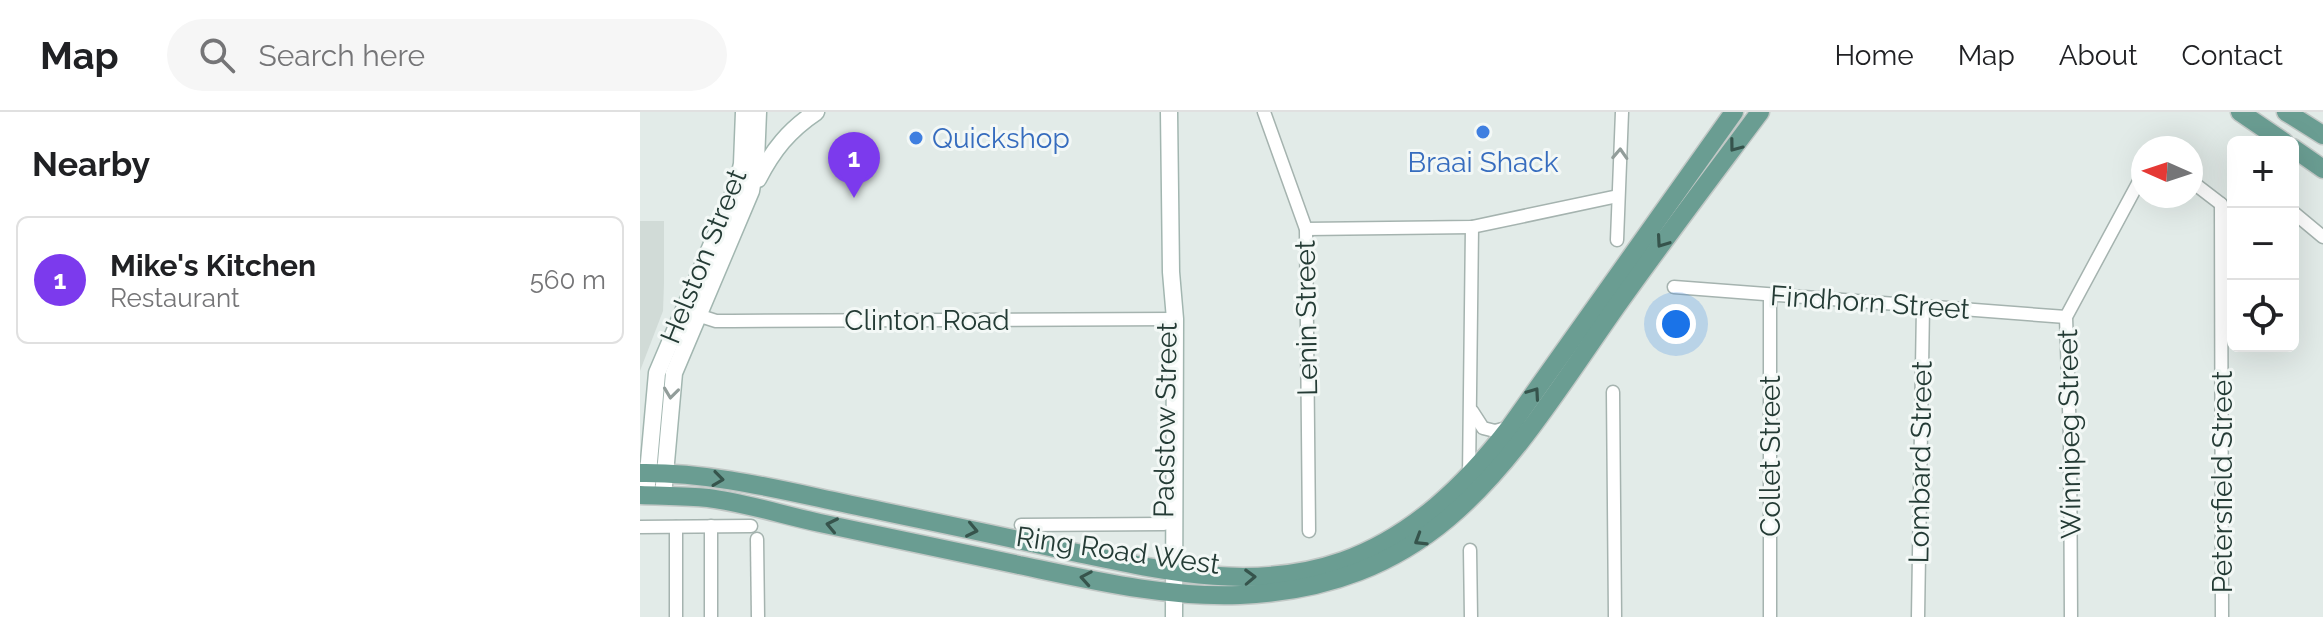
<!DOCTYPE html>
<meta charset="utf-8">
<style>
body{margin:0;font-family:Raleway,sans-serif;background:#f6f6f6;color:#202124}
.controls{position:absolute;right:24px;top:24px;display:grid;overflow:hidden;border-radius:12px;box-shadow:0 8px 32px #0002}
.controls button{width:72px;height:72px;display:grid;place-items:center;padding:0;border:0;border-bottom:2px solid #e0e0e0;background:#fff;color:#202124;font:40px sans-serif}
.compass{position:absolute;left:1491px;top:24px;width:72px;height:72px;border-radius:50%;background:#fff;box-shadow:0 8px 32px #0002;rotate:273deg}
.you{position:absolute;left:1036px;top:212px;width:28px;height:28px;margin:-20px;border:6px solid #fff;border-radius:50%;background:#1a73e8;box-shadow:0 0 0 12px #1a73e833}
.badge{display:grid;place-items:center;width:52px;height:52px;border-radius:50%;background:#7c3aed;color:#fff;font-size:26px;font-weight:700}
.pin{position:absolute;translate:-50% -66px;filter:drop-shadow(0 2px 4px #0008)}
.pin::after{content:'';position:absolute;top:42px;width:28px;height:24px;background:inherit;clip-path:polygon(0 0,100% 0,50% 100%)}
.list{margin:0;padding:0;list-style:none}
h2{display:flex;justify-content:space-between;align-items:center;height:104px;margin:0;padding:0 32px;font-size:34px}
h2 small{font-size:26px;font-weight:400;color:#757577}
.list li{display:grid;grid-template-columns:52px 1fr auto;gap:24px;align-items:center;box-sizing:border-box;height:128px;margin:0 16px 16px;padding:0 16px;border:2px solid #e0e0e0;border-radius:12px}
.list b{display:block;font-size:30px;white-space:nowrap}
.list p{margin:0;font-size:26px;white-space:nowrap;color:#757577}
.list em{font-size:26px;font-style:normal;color:#757577}
.icon{flex:none;width:44px;height:44px;fill:none;stroke:currentColor;stroke-width:2;stroke-linecap:round;stroke-linejoin:round}
.map{position:relative;flex:none;width:1683px;height:505px;overflow:hidden}
header{display:flex;align-items:center;gap:48px;box-sizing:border-box;height:112px;padding:0 40px;background:#fff;border-bottom:2px solid #e0e0e0}
header strong{font-size:38px}
nav{display:flex;gap:44px;margin-inline-start:auto;font-size:28px}
.search{width:560px;height:72px;background:#f6f6f6;display:flex;align-items:center;gap:20px;box-sizing:border-box;padding:0 28px;border-radius:44px;color:#757577;font-size:30px}
main{display:flex}
aside{flex:1;background:#fff}
.map>svg:first-child{display:block}
.built{fill:#d1dbd7}
.lines{fill:none;stroke-linecap:round;stroke-linejoin:round}
.street-casing{stroke:#a5b3af;stroke-width:15}
.secondary-casing{stroke:#a2b6b0;stroke-width:19}
.primary-casing{stroke:#c2c8c6;stroke-width:21}
.street{stroke:#fff;stroke-width:12}
.secondary{stroke:#fff;stroke-width:16}
.primary{stroke:#6a9d92;stroke-width:18}
.oneway{stroke:#36544c}
.oneway2{stroke:#929d9a}
.shop-dot{fill:#3f7fe0;stroke:#f3f8f6;stroke-width:3}
.labels{text-anchor:middle;stroke-width:6;stroke-linejoin:round;paint-order:stroke}
.shop-label{font-size:28px;fill:#366cbe;stroke:#f3f8f6;text-anchor:start}
.street-label{font-size:28px;fill:#243b35;stroke:#f3f8f6}
</style>
<header>
<strong>Map</strong>
<div class="search"><svg class="icon" aria-label="search" viewBox="0 0 24 24"><circle cx="10" cy="10" r="6"/><path d="M15 15l6 6"/></svg>Search here</div>
<nav><a>Home</a><a>Map</a><a>About</a><a>Contact</a></nav>
</header>
<main>
<aside>
<h2>Nearby<small></small></h2>
<ul class="list">
<li><span class="badge">1</span><div><b>Mike's Kitchen</b><p>Restaurant</p></div><em>560 m</em></li>
</ul>
</aside>
<div class="map">
<svg width="1683" height="505" viewBox="0 0 1683 505">
<rect width="100%" height="100%" fill="#e2ebe8"/>
<!-- built -->
<path class="built" d="M0 109H24V172L23 199 0 259Z"/>
<g class="lines">
<defs>
<g id="street">
<path d="M624 0 666 117 669 419"/>
<path d="M1551 69 1581 92"/>
<path d="M1581 92 1582 505"/>
<path d="M1653 100 1683 125"/>
<path d="M666 117 832 115 978 84"/>
<path d="M977 128 982 0"/>
<path d="M1034 175 1426 205"/>
<path d="M1130 183V505"/>
<path d="M51 201 76 209H92L535 207"/>
<path d="M973 280 975 505"/>
<path d="M832 299 843 316 855 319 870 315"/>
<path d="M829 364 832 115"/>
<path d="M381 413 524 412"/>
<path d="M0 415 111 414"/>
<path d="M36 415V505"/>
<path d="M117 427 118 505"/>
<path d="M830 438 831 505"/>
<path d="M71 505V414"/>
<path d="M1278 505 1283 194"/>
<path d="M1431 505 1430 326 1426 205 1503 62"/>
</g>
<g id="secondary">
<path d="M529 0 531 160 535 207 534 505"/>
<path d="M118 67C133 38 149 18 176 0"/>
<path d="M6 383 17 261 97 73 102 52 104 0"/>
<path d="M23 384 34 261 111 79 116 49 118 0"/>
</g>
<g id="primary">
<path d="M1600 0 1644 30"/>
<path d="M1646 0 1683 23"/>
<path d="M1653 36 1683 57"/>
<path d="M0 361C69 360 137 377 203 391 278 407 353 422 428 439 519 458 612 481 703 449 773 424 826 372 870 315L1094 0"/>
<path d="M0 383C22 384 45 384 68 386 106 391 143 403 180 411 247 425 313 439 379 453 451 468 527 486 600 483 800 474 869 348 971 202 1019 134 1070 67 1120 0"/>
</g>
</defs>
<!-- street casing -->
<use href="#street" class="street-casing"/>
<!-- secondary casing -->
<use href="#secondary" class="secondary-casing"/>
<!-- primary casing -->
<use href="#primary" class="primary-casing"/>
<!-- street -->
<use href="#street" class="street"/>
<!-- secondary -->
<use href="#secondary" class="secondary"/>
<!-- primary -->
<use href="#primary" class="primary"/>
</g>
<!-- one-way arrows -->
<defs><path id="oneway-chevron" d="M-2-3.5L2.5 0L-2 3.5" fill="none" stroke-width="1.6" stroke-linecap="round" stroke-linejoin="round" transform="scale(2)"/></defs>
<g class="oneway">
<use href="#oneway-chevron" transform="translate(1095 34) rotate(127)"/>
<use href="#oneway-chevron" transform="translate(1022 130) rotate(125)"/>
<use href="#oneway-chevron" transform="translate(894 281) rotate(-55)"/>
<use href="#oneway-chevron" transform="translate(78 367) rotate(8)"/>
<use href="#oneway-chevron" transform="translate(192 413) rotate(-168)"/>
<use href="#oneway-chevron" transform="translate(332 418) rotate(12)"/>
<use href="#oneway-chevron" transform="translate(780 428) rotate(148)"/>
<use href="#oneway-chevron" transform="translate(610 465) rotate(-2)"/>
<use href="#oneway-chevron" transform="translate(446 466) rotate(-170)"/>
</g>
<g class="oneway2">
<use href="#oneway-chevron" transform="translate(980 42) rotate(-87)"/>
<use href="#oneway-chevron" transform="translate(31 281) rotate(97)"/>
</g>
<!-- markers -->
<g class="shop-dot">
<circle cx="843" cy="20" r="8"/>
<circle cx="276" cy="26" r="8"/>
</g>
<g class="labels">
<!-- shop labels -->
<g class="shop-label">
<text x="292" y="36">Quickshop</text>
<text x="843" y="60" text-anchor="middle">Braai Shack</text>
</g>
<!-- street labels -->
<g class="street-label">
<text transform="translate(63 144) rotate(-68)" y="10">Helston Street</text>
<text transform="translate(1230 190) rotate(4)" y="10">Findhorn Street</text>
<text transform="translate(666 206) rotate(-91)" y="10">Lenin Street</text>
<text x="287" y="218">Clinton Road</text>
<text transform="translate(525 308) rotate(-89)" y="10">Padstow Street</text>
<text transform="translate(1429 322) rotate(-91)" y="10">Winnipeg Street</text>
<text transform="translate(1130 344) rotate(-90)" y="10">Collet Street</text>
<text transform="translate(1280 350) rotate(-89)" y="10">Lombard Street</text>
<text transform="translate(1582 370) rotate(-90)" y="10">Petersfield Street</text>
<text transform="translate(478 438) rotate(8)" y="10">Ring Road West</text>
</g>
</g>
</svg>
<div class="controls">
<button>+</button>
<button>−</button>
<button><svg class="icon" aria-label="locate" viewBox="0 0 24 24"><circle cx="12" cy="12" r="6"/><path d="M12 2v4M12 18v4M2 12h4M18 12h4"/></svg></button>
</div>
<svg class="compass" viewBox="-18 -18 36 36"><path d="M0-13l5 13h-10z" fill="#e53935"/><path d="M0 13l5-13h-10z" fill="#757577"/></svg>
<div class="you"></div>
<div class="pin badge" style="left:214px;top:86px">1</div>
</div>
</main>
